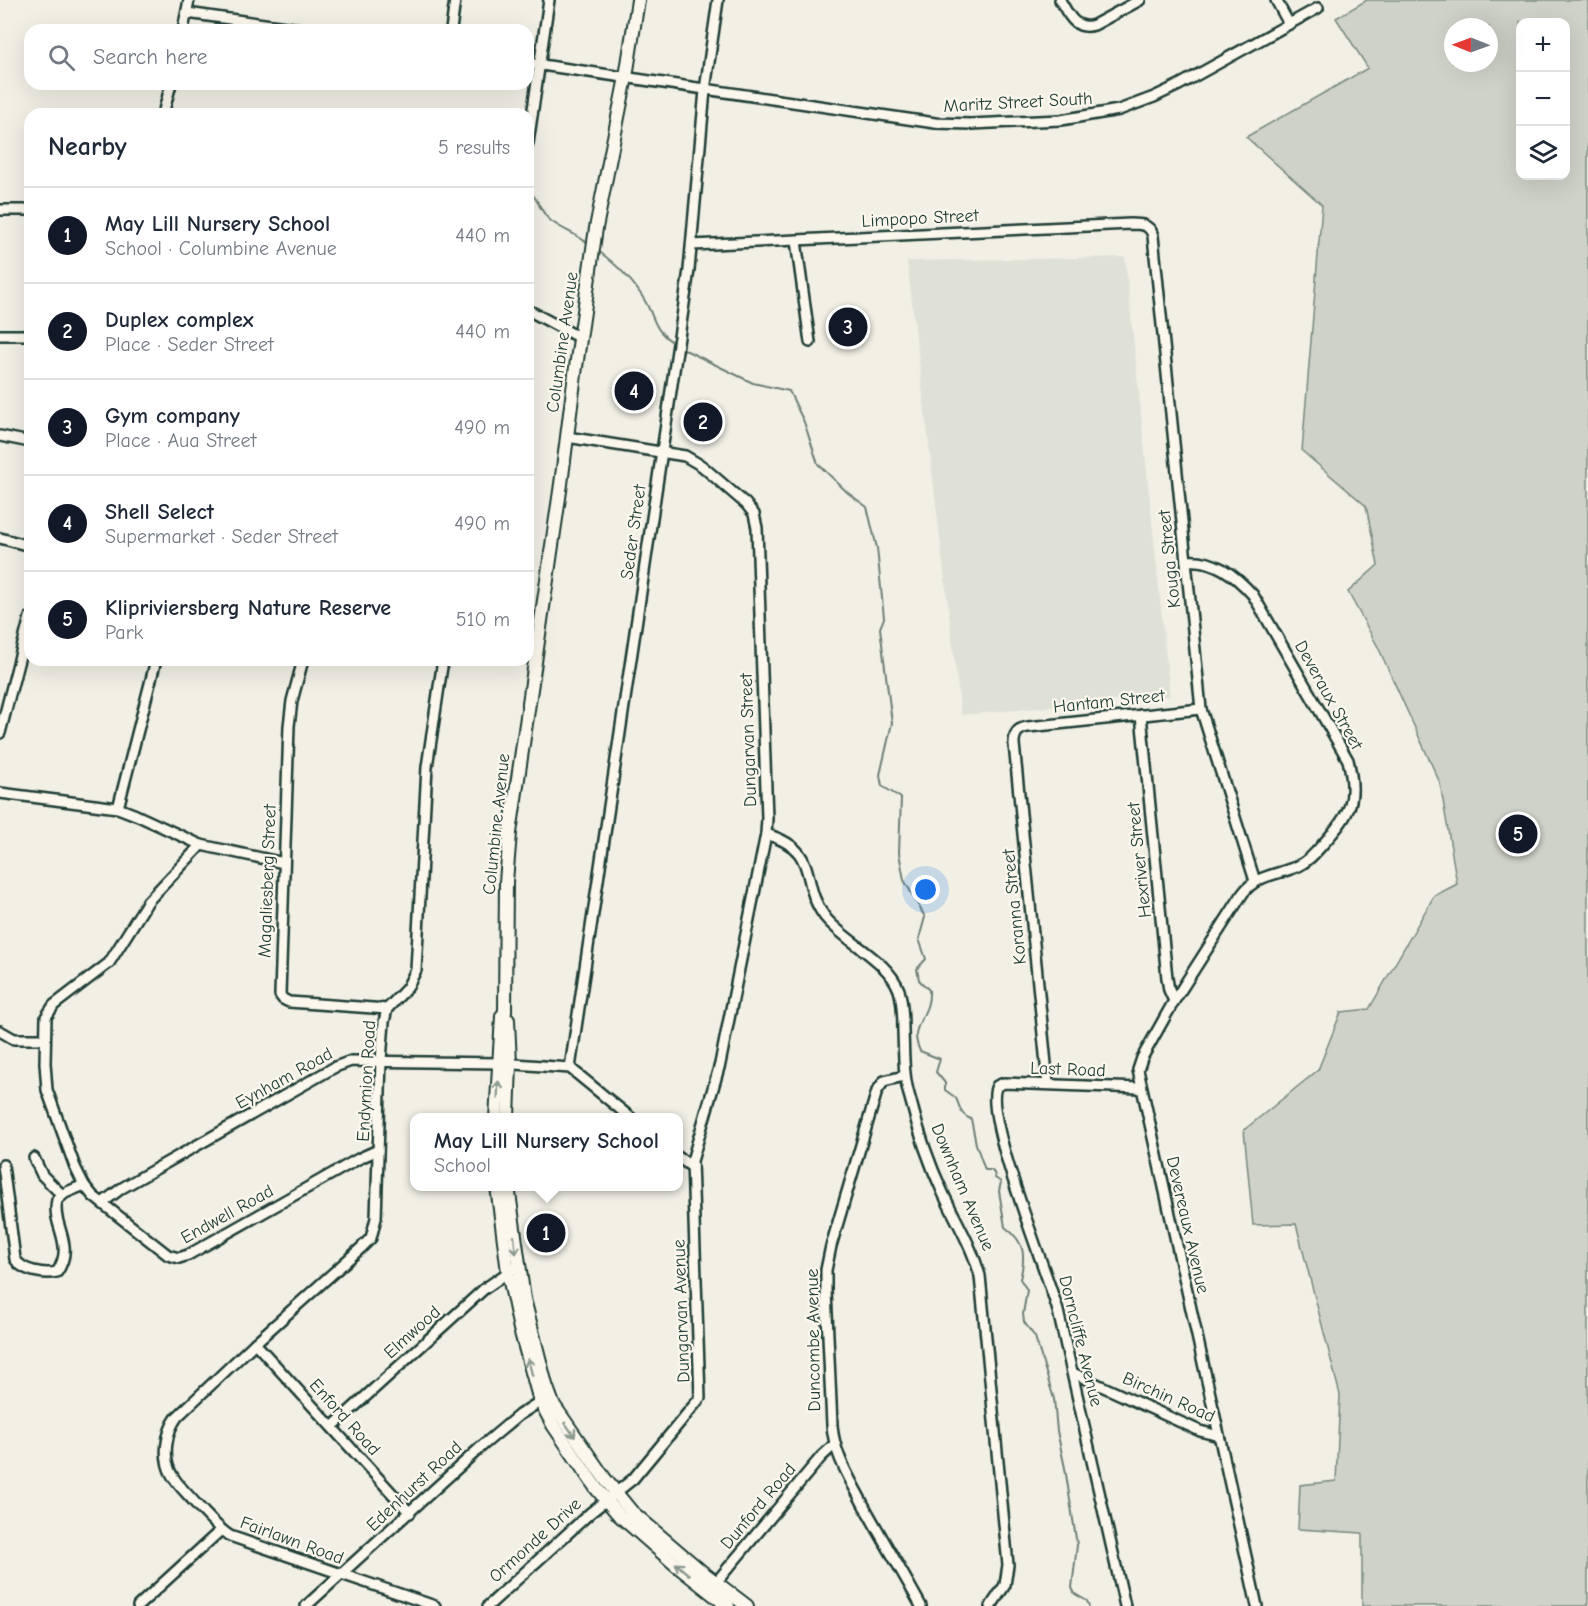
<!DOCTYPE html>
<meta charset="utf-8">
<style>
body{margin:0;font-family:"Comic Neue",sans-serif;background:#f2f2f3;color:#1f2937}
.controls{position:absolute;right:18px;top:18px;display:grid;overflow:hidden;border-radius:12px;box-shadow:0 6px 24px #0002}
.controls button{width:54px;height:54px;display:grid;place-items:center;padding:0;border:0;border-bottom:2px solid #e0e1e3;background:#fff;color:#1f2937;font:30px sans-serif}
.compass{position:absolute;left:1444px;top:18px;width:54px;height:54px;border-radius:50%;background:#fff;box-shadow:0 6px 24px #0002;rotate:271deg}
.you{position:absolute;left:926px;top:890px;width:21px;height:21px;margin:-15px;border:4px solid #fff;border-radius:50%;background:#1a73e8;box-shadow:0 0 0 9px #1a73e833}
.badge{display:grid;place-items:center;width:39px;height:39px;border-radius:50%;background:#111827;color:#fff;font-size:20px;font-weight:700}
.pin{position:absolute;translate:-50% -50%;border:3px solid #fff;box-shadow:0 2px 6px #0006}
.popup{position:absolute;left:410px;top:1113px;width:273px;height:78px;box-sizing:border-box;display:grid;place-content:center;border-radius:12px;background:#fff;filter:drop-shadow(0 2px 4px #0005);font-size:20px;white-space:nowrap;color:#747a83}
.popup b{font-size:22px;color:#1f2937}
.popup::after{content:'';position:absolute;left:50%;top:100%;margin-left:-12px;border:12px solid transparent;border-top-color:#fff}
.list{margin:0;padding:0;list-style:none}
h2{display:flex;justify-content:space-between;align-items:center;height:78px;margin:0;padding:0 24px;font-size:26px}
h2 small{font-size:20px;font-weight:400;color:#747a83}
.list li{display:grid;grid-template-columns:39px 1fr auto;gap:18px;align-items:center;box-sizing:border-box;height:96px;padding:0 24px;border-top:2px solid #e0e1e3}
.list b{display:block;font-size:22px;white-space:nowrap}
.list p{margin:0;font-size:20px;white-space:nowrap;color:#747a83}
.list em{font-size:20px;font-style:normal;color:#747a83}
.icon{flex:none;width:33px;height:33px;fill:none;stroke:currentColor;stroke-width:2;stroke-linecap:round;stroke-linejoin:round}
.map{position:relative;flex:none;width:1588px;height:1606px;overflow:hidden}
.search{position:absolute;background:#fff;box-shadow:0 6px 24px #0002;left:24px;top:24px;width:510px;height:66px;display:flex;align-items:center;gap:15px;box-sizing:border-box;padding:0 21px;border-radius:18px;color:#747a83;font-size:22px}
.panel{position:absolute;background:#fff;box-shadow:0 6px 24px #0002;left:24px;top:108px;width:510px;height:558px;border-radius:18px}
.map>svg:first-child{display:block}
.built{fill:#e0e1d6}
.park{fill:#cfd2c8;stroke:#77887e;stroke-width:1.5;fill-rule:evenodd}
.lines{fill:none;stroke-linecap:round;stroke-linejoin:round}
.stream{stroke:#6e7f75;stroke-width:2}
.minor-casing{stroke:#1f3d34;stroke-width:14}
.secondary-casing{stroke:#1f3d34;stroke-width:16}
.minor{stroke:#fbf7ec;stroke-width:9}
.secondary{stroke:#fbf7ec;stroke-width:12}
.oneway{stroke:#8d9a90}
.labels{text-anchor:middle;stroke-width:4.5;stroke-linejoin:round;paint-order:stroke}
.street-label{font-size:18px;fill:#1f3d34;stroke:#fbf7ec}
</style>
<div class="map">
<svg width="1588" height="1606" viewBox="0 0 1588 1606">
<rect width="100%" height="100%" fill="#f2f0e5"/>
<filter id="ink" filterUnits="userSpaceOnUse"><feTurbulence type="fractalNoise" baseFrequency=".0167" numOctaves="2"/><feDisplacementMap in="SourceGraphic" scale="12" xChannelSelector="R" yChannelSelector="G"/><feConvolveMatrix kernelMatrix="1 2 1 2 8 2 1 2 1" color-interpolation-filters="sRGB"/></filter>
<g filter="url(#ink)">
<!-- built -->
<path class="built" d="M1125 257 1170 696 961 715 907 261Z"/>
<!-- park -->
<path class="park" d="M1367 0H1588V1606H1362V1533L1298 1529 1300 1485 1336 1481 1340 1395 1296 1224 1253 1225 1244 1130 1318 1070 1341 1012 1369 1009 1434 896 1457 884 1440 783 1378 647 1348 592 1378 565 1366 506 1302 451 1322 205 1246 137 1368 68 1336 18ZM1520 22H1566V176H1520ZM1453 27H1489V63H1453Z"/>
<g class="lines">
<!-- stream -->
<g class="stream">
<path d="M528 190C539 198 540 213 551 221 563 230 578 235 590 245"/>
<path d="M597 250C616 264 633 280 645 301 656 320 653 330 674 343"/>
<path d="M681 348 753 383 789 391 804 422 818 464 848 493 867 507 877 548 884 618 880 628 892 723 880 775 882 786 901 798 899 853 904 880 925 917 919 939 926 959 917 969 919 980 929 990C931 1018 907 1024 920 1051L940 1059 936 1072 945 1083V1090L956 1098C960 1107 960 1115 971 1119L976 1144 985 1170H991L994 1173 995 1178 1001 1182 999 1191 1005 1227C1025 1242 1026 1255 1020 1279L1027 1290 1023 1314 1024 1322 1035 1337 1054 1399 1057 1431 1065 1468 1077 1545 1072 1588 1075 1594 1087 1601 1089 1606"/>
</g>
<defs>
<g id="minor">
<path d="M1060 0C1068 14 1075 31 1094 25L1140 0"/>
<path d="M1276 0 1289 24"/>
<path d="M187 13 307 30"/>
<path d="M183 30 189 0"/>
<path d="M451 30 455 0"/>
<path d="M528 63 935 123 971 124 1061 120 1119 110 1154 97 1179 85 1318 8"/>
<path d="M163 114 171 84"/>
<path d="M528 143 549 0"/>
<path d="M0 210H30"/>
<path d="M796 241 810 342"/>
<path d="M692 245 1130 224C1141 224 1150 224 1153 236L1201 709 1255 881"/>
<path d="M528 310 580 338"/>
<path d="M0 335H30"/>
<path d="M0 436 30 442"/>
<path d="M0 538 30 546"/>
<path d="M1186 561C1214 558 1235 575 1253 595L1348 760C1358 800 1351 813 1324 843 1316 852 1308 862 1296 867 1276 875 1257 875 1243 893L1174 1001 1142 1058 1138 1070 1257 1606"/>
<path d="M303 660 292 701 289 726 280 995 283 999 289 1002 387 1009"/>
<path d="M1141 715 1167 978 1169 990 1174 1001"/>
<path d="M0 733 30 617"/>
<path d="M0 793 118 808 136 815 201 845 284 863"/>
<path d="M118 808 156 660"/>
<path d="M766 834C822 851 798 881 825 917 845 942 888 960 899 990 903 1003 903 1018 903 1031 904 1054 903 1076 910 1098 918 1130 929 1163 943 1193 956 1221 972 1246 980 1276L1008 1565 1005 1585 991 1606"/>
<path d="M201 845 148 901 109 963 54 1005 46 1017 45 1063 47 1090 75 1167 84 1185 93 1196 168 1255 179 1258 188 1255 360 1158 378 1150"/>
<path d="M0 1031 14 1039H45"/>
<path d="M570 1068 689 270 705 90 718 0"/>
<path d="M904 1076 884 1081 877 1091 831 1246 826 1270V1291L832 1425C834 1454 849 1477 862 1502 881 1537 902 1571 921 1606"/>
<path d="M1048 1084 1014 744C1014 734 1018 728 1028 727L1201 709"/>
<path d="M678 1157 692 1167"/>
<path d="M34 1158 42 1175 62 1195"/>
<path d="M3 1165 15 1259C22 1271 44 1275 57 1272 76 1244 51 1226 57 1200L65 1193 84 1185"/>
<path d="M102 1203 122 1188 335 1067 351 1061 500 1063 570 1068 631 1118"/>
<path d="M255 1343 410 1513"/>
<path d="M1073 1373 1200 1431 1219 1436"/>
<path d="M332 1427 484 1289 513 1269"/>
<path d="M713 1586 821 1457 834 1445"/>
<path d="M138 1606 221 1530"/>
<path d="M306 1606 482 1446 519 1415 544 1399"/>
<path d="M435 1606 230 1536C217 1528 207 1515 196 1504 188 1494 178 1486 172 1475 162 1458 166 1432 177 1417L255 1343 361 1248 371 1238 376 1218 381 1060 384 1022 387 1009 407 988 416 970 427 767 443 660"/>
<path d="M488 1606 590 1513 633 1479 700 1398 692 1161 720 1064 766 834 767 818 757 528 754 514 746 504 702 466 685 456 567 437"/>
<path d="M1125 1606 1058 1311C1048 1274 981 1111 997 1086L1004 1083 1140 1088"/>
</g>
<g id="secondary">
<path d="M496 1118 502 1016 505 1012 506 882 510 833 561 484 575 374 596 228 626 77 638 0"/>
<path d="M508 1118 510 1064 508 1020"/>
<path d="M497 1186 508 1272 520 1329 540 1401 553 1425 596 1488 619 1515 676 1565 728 1606"/>
<path d="M508 1186 524 1299 546 1385 553 1404 605 1479 631 1511 701 1571 747 1606"/>
</g>
</defs>
<!-- minor casing -->
<use href="#minor" class="minor-casing"/>
<!-- secondary casing -->
<use href="#secondary" class="secondary-casing"/>
<!-- minor -->
<use href="#minor" class="minor"/>
<!-- secondary -->
<use href="#secondary" class="secondary"/>
</g>
<!-- one-way arrows -->
<defs><path id="oneway-shaft" d="M-6 0H5M1.5-3L5.5 0L1.5 3" fill="none" stroke-width="1.6" stroke-linecap="round" stroke-linejoin="round" transform="scale(1.5)"/></defs>
<g class="oneway">
<use href="#oneway-shaft" transform="translate(498 1090) rotate(-87)"/>
<use href="#oneway-shaft" transform="translate(515 1245) rotate(83)"/>
<use href="#oneway-shaft" transform="translate(530 1367) rotate(-105)"/>
<use href="#oneway-shaft" transform="translate(570 1430) rotate(55)"/>
<use href="#oneway-shaft" transform="translate(682 1569) rotate(-140)"/>
</g>
</g>
<g class="labels">
<!-- street labels -->
<g class="street-label">
<text transform="translate(1018 102) rotate(-3)" y="6">Maritz Street South</text>
<text transform="translate(920 218) rotate(-3)" y="6">Limpopo Street</text>
<text transform="translate(562 342) rotate(-82)" y="6">Columbine Avenue</text>
<text transform="translate(633 532) rotate(-82)" y="6">Seder Street</text>
<text transform="translate(1169 559) rotate(-96)" y="6">Kouga Street</text>
<text transform="translate(1329 695) rotate(61)" y="6">Deveraux Street</text>
<text transform="translate(1109 701) rotate(-6)" y="6">Hantam Street</text>
<text transform="translate(748 740) rotate(-92)" y="6">Dungarvan Street</text>
<text transform="translate(496 824) rotate(-84)" y="6">Columbine Avenue</text>
<text transform="translate(1139 860) rotate(-96)" y="6">Hexriver Street</text>
<text transform="translate(267 881) rotate(-88)" y="6">Magaliesberg Street</text>
<text transform="translate(1014 907) rotate(-96)" y="6">Koranna Street</text>
<text transform="translate(1068 1069) rotate(2)" y="6">Last Road</text>
<text transform="translate(284 1078) rotate(-29)" y="6">Eynham Road</text>
<text transform="translate(366 1081) rotate(-87)" y="6">Endymion Road</text>
<text transform="translate(963 1187) rotate(67)" y="6">Downham Avenue</text>
<text transform="translate(227 1214) rotate(-29)" y="6">Endwell Road</text>
<text transform="translate(1188 1225) rotate(77)" y="6">Devereaux Avenue</text>
<text transform="translate(681 1311) rotate(-92)" y="6">Dungarvan Avenue</text>
<text transform="translate(412 1332) rotate(-42)" y="6">Elmwood</text>
<text transform="translate(813 1340) rotate(-91)" y="6">Duncombe Avenue</text>
<text transform="translate(1081 1341) rotate(76)" y="6">Dorncliffe Avenue</text>
<text transform="translate(1169 1397) rotate(24)" y="6">Birchin Road</text>
<text transform="translate(345 1417) rotate(48)" y="6">Enford Road</text>
<text transform="translate(414 1486) rotate(-43)" y="6">Edenhurst Road</text>
<text transform="translate(758 1506) rotate(-50)" y="6">Dunford Road</text>
<text transform="translate(292 1540) rotate(20)" y="6">Fairlawn Road</text>
<text transform="translate(535 1540) rotate(-42)" y="6">Ormonde Drive</text>
</g>
</g>
</svg>
<div class="controls">
<button>+</button>
<button>−</button>
<button><svg class="icon" aria-label="layers" viewBox="0 0 24 24"><path d="M12 4l9 5-9 5-9-5zM3 14l9 5 9-5"/></svg></button>
</div>
<svg class="compass" viewBox="-18 -18 36 36"><path d="M0-13l5 13h-10z" fill="#e53935"/><path d="M0 13l5-13h-10z" fill="#747a83"/></svg>
<div class="you"></div>
<div class="pin badge" style="left:546px;top:1233px">1</div>
<div class="popup"><b>May Lill Nursery School</b>School</div>
<div class="pin badge" style="left:703px;top:422px">2</div>
<div class="pin badge" style="left:848px;top:327px">3</div>
<div class="pin badge" style="left:634px;top:391px">4</div>
<div class="pin badge" style="left:1518px;top:834px">5</div>
<div class="search"><svg class="icon" aria-label="search" viewBox="0 0 24 24"><circle cx="10" cy="10" r="6"/><path d="M15 15l6 6"/></svg>Search here</div>
<section class="panel">
<h2>Nearby<small>5 results</small></h2>
<ul class="list">
<li><span class="badge">1</span><div><b>May Lill Nursery School</b><p>School · Columbine Avenue</p></div><em>440 m</em></li>
<li><span class="badge">2</span><div><b>Duplex complex</b><p>Place · Seder Street</p></div><em>440 m</em></li>
<li><span class="badge">3</span><div><b>Gym company</b><p>Place · Aua Street</p></div><em>490 m</em></li>
<li><span class="badge">4</span><div><b>Shell Select</b><p>Supermarket · Seder Street</p></div><em>490 m</em></li>
<li><span class="badge">5</span><div><b>Klipriviersberg Nature Reserve</b><p>Park</p></div><em>510 m</em></li>
</ul>
</section>
</div>
